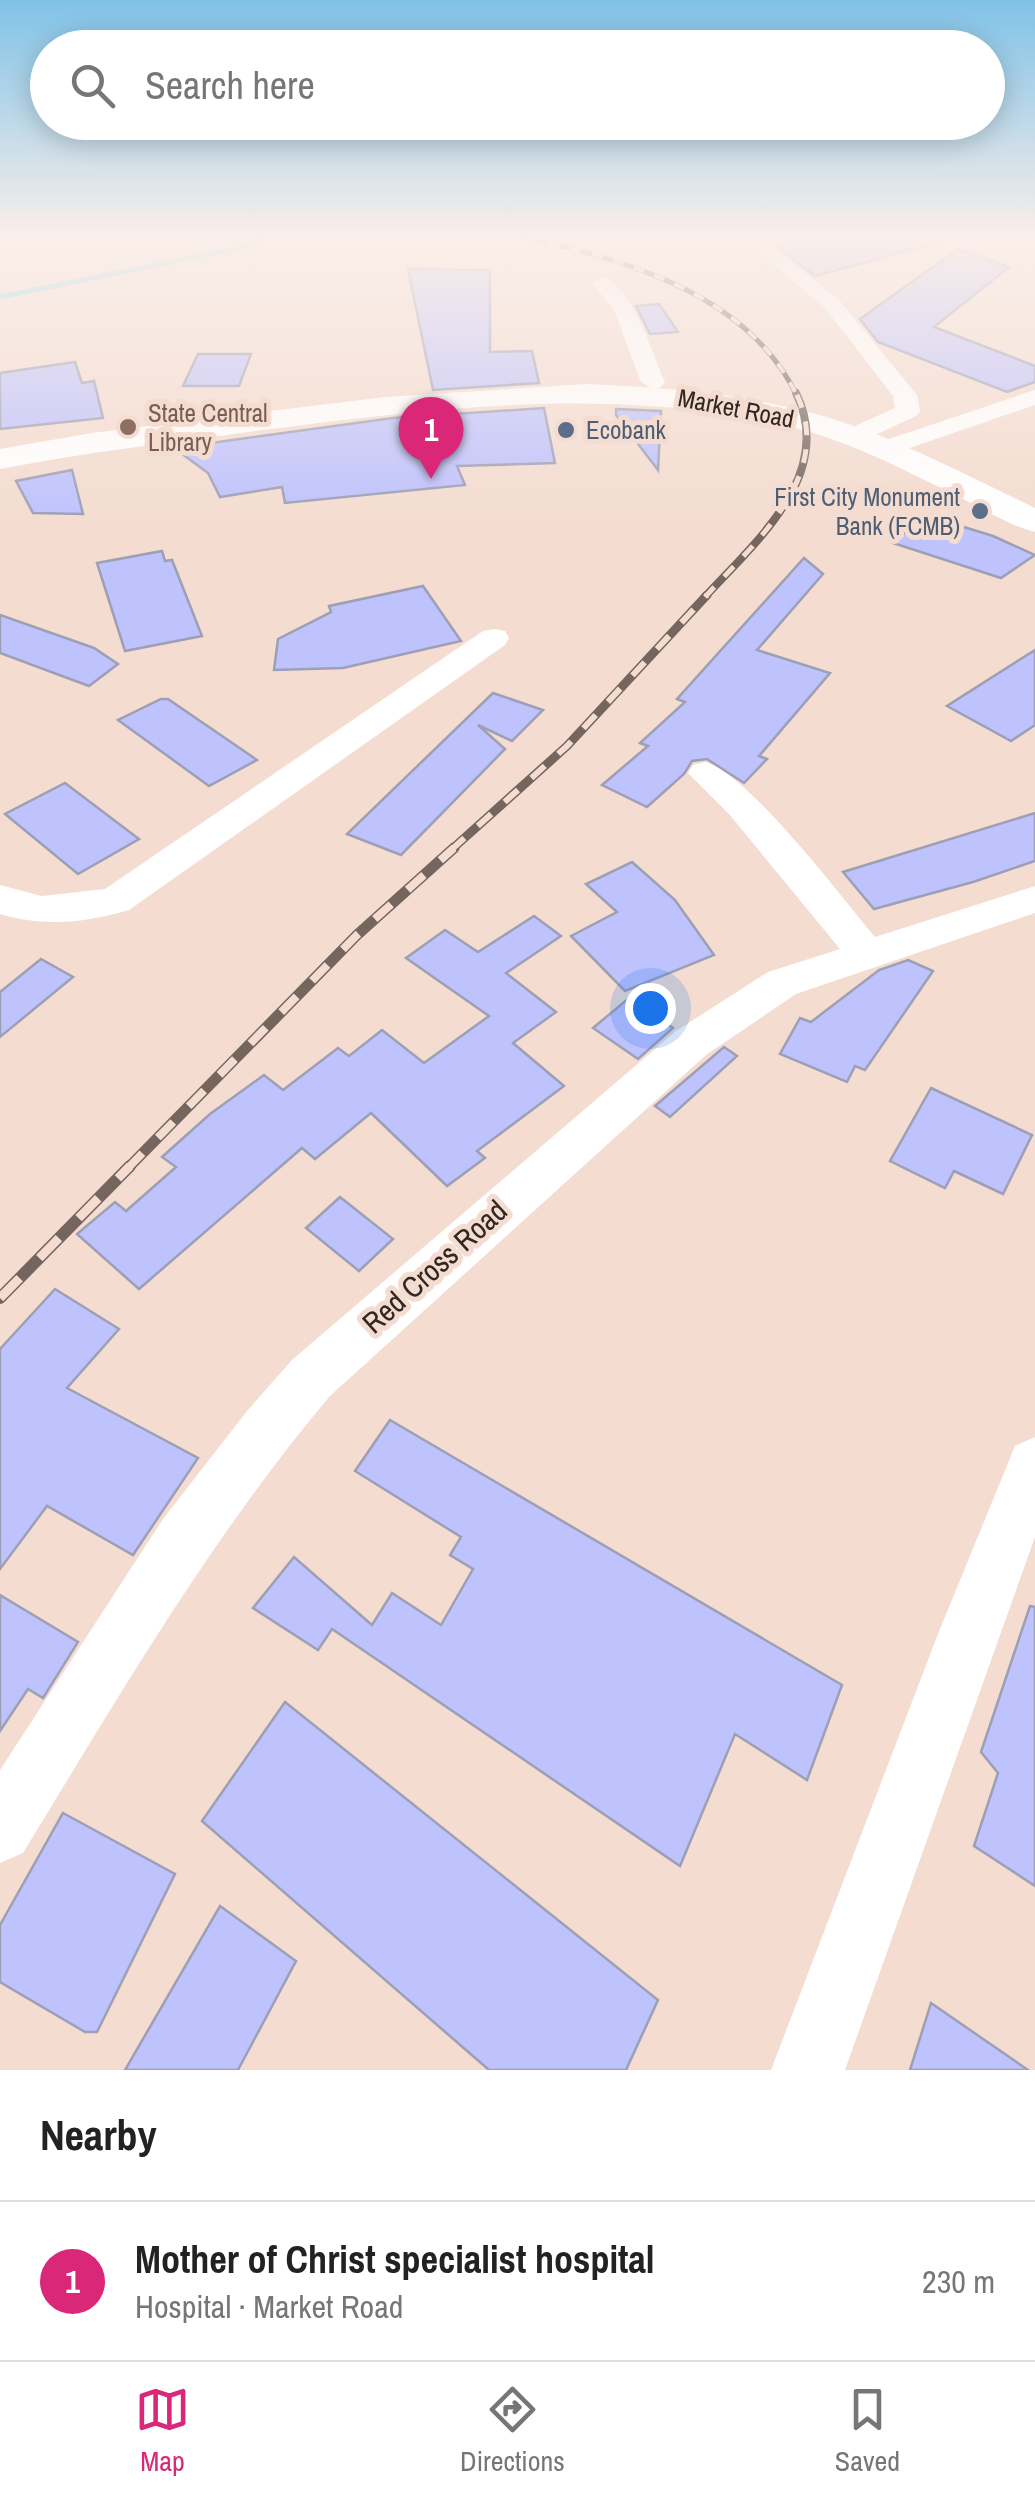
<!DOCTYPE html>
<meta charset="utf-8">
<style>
body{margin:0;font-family:"Archivo Narrow",sans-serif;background:#f2f2f2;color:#222}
.you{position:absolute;left:650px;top:1008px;width:35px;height:35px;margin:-25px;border:8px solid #fff;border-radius:50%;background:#1a73e8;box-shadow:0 0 0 15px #1a73e833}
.badge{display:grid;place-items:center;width:65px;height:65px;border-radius:50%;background:#db2777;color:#fff;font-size:32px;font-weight:700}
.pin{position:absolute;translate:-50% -82px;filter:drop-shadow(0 2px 5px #0008)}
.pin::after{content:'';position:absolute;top:52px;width:35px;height:30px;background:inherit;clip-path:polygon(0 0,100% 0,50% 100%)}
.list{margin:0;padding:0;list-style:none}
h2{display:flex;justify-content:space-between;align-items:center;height:130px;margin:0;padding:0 40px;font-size:42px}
h2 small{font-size:32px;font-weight:400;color:#767676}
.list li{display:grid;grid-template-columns:65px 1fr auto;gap:30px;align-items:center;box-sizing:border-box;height:160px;padding:0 40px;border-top:2px solid #e0e0e0}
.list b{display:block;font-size:38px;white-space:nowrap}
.list p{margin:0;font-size:32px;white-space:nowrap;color:#767676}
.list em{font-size:32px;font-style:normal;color:#767676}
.icon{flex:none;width:55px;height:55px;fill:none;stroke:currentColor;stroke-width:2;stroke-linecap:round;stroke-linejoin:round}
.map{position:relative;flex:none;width:1035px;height:2070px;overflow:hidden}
.search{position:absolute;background:#fff;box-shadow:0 5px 25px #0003;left:30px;right:30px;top:30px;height:110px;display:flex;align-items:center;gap:25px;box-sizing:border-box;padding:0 35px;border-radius:55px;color:#767676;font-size:38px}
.sheet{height:290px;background:#fff}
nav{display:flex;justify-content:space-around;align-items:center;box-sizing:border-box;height:140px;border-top:2px solid #e0e0e0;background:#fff;font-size:28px;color:#767676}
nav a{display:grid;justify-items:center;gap:5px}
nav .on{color:#db2777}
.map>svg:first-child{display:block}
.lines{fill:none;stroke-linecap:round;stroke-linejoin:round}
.stream{stroke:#84d6e5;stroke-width:5}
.building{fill:#bec2fd;stroke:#9d9fb5;stroke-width:2.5}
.minor{fill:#fff;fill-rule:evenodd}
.primary{fill:#fff;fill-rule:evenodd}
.rail-far4-casing{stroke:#74655e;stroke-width:5}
.rail-far3-casing{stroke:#74655e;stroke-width:8}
.rail-far2-casing{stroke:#74655e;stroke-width:9}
.rail-far1-casing{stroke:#74655e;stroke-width:11}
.rail-casing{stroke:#74655e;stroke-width:12}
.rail-far4{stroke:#f4dcd0;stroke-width:4;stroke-dasharray:11;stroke-linecap:butt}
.rail-far3{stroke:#f4dcd0;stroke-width:5;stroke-dasharray:14;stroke-linecap:butt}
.rail-far2{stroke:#f4dcd0;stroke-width:6;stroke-dasharray:18;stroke-linecap:butt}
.rail-far1{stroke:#f4dcd0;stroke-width:8;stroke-dasharray:22;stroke-linecap:butt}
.rail{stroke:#f4dcd0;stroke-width:9;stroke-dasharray:28;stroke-linecap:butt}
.education-dot{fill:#8d6e63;stroke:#f4dcd0;stroke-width:4}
.service-dot{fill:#5c6f8a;stroke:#f4dcd0;stroke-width:4}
.labels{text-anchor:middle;stroke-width:10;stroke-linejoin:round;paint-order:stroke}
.far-street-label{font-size:25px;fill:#302722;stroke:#f4dcd0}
.far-education-label{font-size:25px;fill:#785e54;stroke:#f4dcd0;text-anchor:start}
.far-service-label{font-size:25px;fill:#4e5e75;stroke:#f4dcd0;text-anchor:start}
.street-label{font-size:30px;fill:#302722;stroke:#f4dcd0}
</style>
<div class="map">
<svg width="1035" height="2070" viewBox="0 0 1035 2070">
<rect width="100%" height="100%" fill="#f4dcd0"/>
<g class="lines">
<!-- stream -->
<path class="stream" d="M0 297 244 247 268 234"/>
</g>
<!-- building -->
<g class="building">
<path d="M769 234H937L938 243 815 276 777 246 791 244Z"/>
<path d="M958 249 1009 267 934 327 1035 366V382L1007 392 878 342 860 319Z"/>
<path d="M408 269 490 270V352L532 351 539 383 433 390Z"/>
<path d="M659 304 678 332 650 334 636 306Z"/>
<path d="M198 354H251L239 386H183Z"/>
<path d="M75 362 82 383 94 381 103 418 0 429V373Z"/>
<path d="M544 408 555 463 457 466 465 485 285 503 282 487 220 497 208 473 174 448 393 418Z"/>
<path d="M616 409 661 411 658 470 616 415Z"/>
<path d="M72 470 83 514 33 513 16 481Z"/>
<path d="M925 515 993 536 1035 555 1001 578 893 543Z"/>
<path d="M162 551 165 561 172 560 202 636 125 651 97 563Z"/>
<path d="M804 558 823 574 757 650 830 673 759 756 767 759 744 783 707 759 692 761 684 774 647 807 602 785 648 746 640 743 685 702 677 699Z"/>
<path d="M423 586 461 641 343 668 274 670 278 639 331 612 329 606Z"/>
<path d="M0 615 94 648 118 664 89 686 0 653Z"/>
<path d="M1035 650V725L1011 741 947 706Z"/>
<path d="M493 693 543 710 512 741 478 725 505 749 401 855 347 834Z"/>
<path d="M161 699H168L257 760 209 786 118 720Z"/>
<path d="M65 783 139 839 78 874 5 814Z"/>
<path d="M1035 813V861L973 882 874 909 843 872Z"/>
<path d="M632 862 675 900 714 955 625 991 571 936 617 912 586 884Z"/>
<path d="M534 916 561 936 506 973 556 1012 513 1043 564 1086 477 1151 485 1158 447 1186 371 1113 315 1159 302 1148 139 1289 77 1234 115 1202 126 1211 176 1167 162 1157 210 1114 264 1075 283 1090 338 1048 349 1056 382 1030 424 1063 489 1016 406 958 445 930 478 952Z"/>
<path d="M41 959 73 977 0 1037V992Z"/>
<path d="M908 960 933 971 865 1070 855 1066 847 1082 780 1054 800 1018 811 1022 879 970Z"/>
<path d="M629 998 673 1028 638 1059 593 1028Z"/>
<path d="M724 1047 737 1056 670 1117 655 1106Z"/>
<path d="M931 1088 1032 1135 1003 1194 954 1171 945 1188 890 1161Z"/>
<path d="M340 1197 393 1239 359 1271 306 1228Z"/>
<path d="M55 1289 119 1329 67 1388 198 1458 133 1555 47 1506 0 1569V1349Z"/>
<path d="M390 1420 842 1685 807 1780 735 1734 680 1866 332 1629 318 1650 253 1608 294 1557 372 1625 392 1593 441 1625 473 1569 450 1555 461 1537 355 1471Z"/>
<path d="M0 1595 78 1642 43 1698 28 1689 0 1731Z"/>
<path d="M1030 1606 1035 1607V1886L974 1846 998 1773 981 1752Z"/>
<path d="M285 1702 658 2000 626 2070H489L202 1821Z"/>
<path d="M63 1813 175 1874 97 2032H85L0 1982V1925Z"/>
<path d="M220 1906 296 1961 238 2070H125Z"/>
<path d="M931 2003 1028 2070H910Z"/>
</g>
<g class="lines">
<!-- minor -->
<g class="minor">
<path d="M737 234H757L839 300 917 395 920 411 916 416 875 435H857L854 430 857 425 895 408 893 396 825 308Z"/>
<path d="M602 277C634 288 652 353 665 382L661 387 653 389 641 382 614 310 592 283Z"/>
<path d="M1035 390V405L889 455 880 458 867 450 871 445Z"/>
<path d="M494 629 505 631 509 638 505 645 129 910C85 923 44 927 0 914V885L42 896 105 889 483 631Z"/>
<path d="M705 762C749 774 842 898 875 937L1035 886V913L796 994 706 1055 330 1396C211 1537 119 1696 23 1853L0 1863V1770L163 1519 247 1411 292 1360 676 1031 768 972 840 949 729 814 688 773 693 765Z"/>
<path d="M1035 1437V1537L845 2070H771L938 1634 1015 1446Z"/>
</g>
<!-- primary -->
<path class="primary" d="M586 384C669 387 751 395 830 418 901 440 968 476 1035 508V532C1008 525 984 509 959 497 903 469 845 439 784 425 611 386 436 408 263 430 175 442 87 452 0 469V449L92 433 385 397Z"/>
<defs>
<path id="rail-far4" d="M506 234C612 255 747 290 797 396"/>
<path id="rail-far3" d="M705 597C755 542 836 475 796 393"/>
<path id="rail-far2" d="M451 850 567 746 707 595"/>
<path id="rail-far1" d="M127 1169 357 935 454 848"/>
<path id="rail" d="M0 1298 130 1166"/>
</defs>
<!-- rail-far4 casing -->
<use href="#rail-far4" class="rail-far4-casing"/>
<!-- rail-far3 casing -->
<use href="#rail-far3" class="rail-far3-casing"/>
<!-- rail-far2 casing -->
<use href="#rail-far2" class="rail-far2-casing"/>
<!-- rail-far1 casing -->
<use href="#rail-far1" class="rail-far1-casing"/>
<!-- rail casing -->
<use href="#rail" class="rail-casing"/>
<!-- rail-far4 -->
<use href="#rail-far4" class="rail-far4"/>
<!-- rail-far3 -->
<use href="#rail-far3" class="rail-far3"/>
<!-- rail-far2 -->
<use href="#rail-far2" class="rail-far2"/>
<!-- rail-far1 -->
<use href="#rail-far1" class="rail-far1"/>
<!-- rail -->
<use href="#rail" class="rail"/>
</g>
<!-- sky -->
<linearGradient id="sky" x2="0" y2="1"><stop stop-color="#80c2e7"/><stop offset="0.45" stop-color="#faefea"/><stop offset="1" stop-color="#faefea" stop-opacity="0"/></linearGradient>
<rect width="1035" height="524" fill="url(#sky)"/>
<!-- markers -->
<circle class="education-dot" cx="128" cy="427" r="10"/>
<g class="service-dot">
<circle cx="566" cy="430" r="10"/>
<circle cx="980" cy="511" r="10"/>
</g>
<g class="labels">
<!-- far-street labels -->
<g class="far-street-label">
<text transform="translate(736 408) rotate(11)" y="9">Market Road</text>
</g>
<!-- far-education labels -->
<g class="far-education-label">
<text x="148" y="422">State Central<tspan x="148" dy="29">Library</tspan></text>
</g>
<!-- far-service labels -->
<g class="far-service-label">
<text x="586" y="439">Ecobank</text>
<text x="960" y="506" text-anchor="end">First City Monument<tspan x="960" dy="29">Bank (FCMB)</tspan></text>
</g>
<!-- street labels -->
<g class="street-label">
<text transform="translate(435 1267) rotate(-42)" y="10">Red Cross Road</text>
</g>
</g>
</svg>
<div class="you"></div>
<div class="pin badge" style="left:431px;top:479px">1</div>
<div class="search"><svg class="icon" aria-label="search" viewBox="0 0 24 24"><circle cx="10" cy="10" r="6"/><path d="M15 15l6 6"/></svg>Search here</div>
</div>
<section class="sheet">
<h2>Nearby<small></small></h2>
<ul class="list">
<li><span class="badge">1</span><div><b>Mother of Christ specialist hospital</b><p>Hospital · Market Road</p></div><em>230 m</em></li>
</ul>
</section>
<nav>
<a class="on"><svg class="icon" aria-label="map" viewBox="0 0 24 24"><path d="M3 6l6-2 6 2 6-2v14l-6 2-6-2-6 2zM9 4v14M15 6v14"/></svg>Map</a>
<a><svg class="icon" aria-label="directions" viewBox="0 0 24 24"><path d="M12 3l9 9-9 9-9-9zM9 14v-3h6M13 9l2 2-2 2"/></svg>Directions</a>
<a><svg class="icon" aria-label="saved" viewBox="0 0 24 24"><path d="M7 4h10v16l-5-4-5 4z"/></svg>Saved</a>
</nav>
